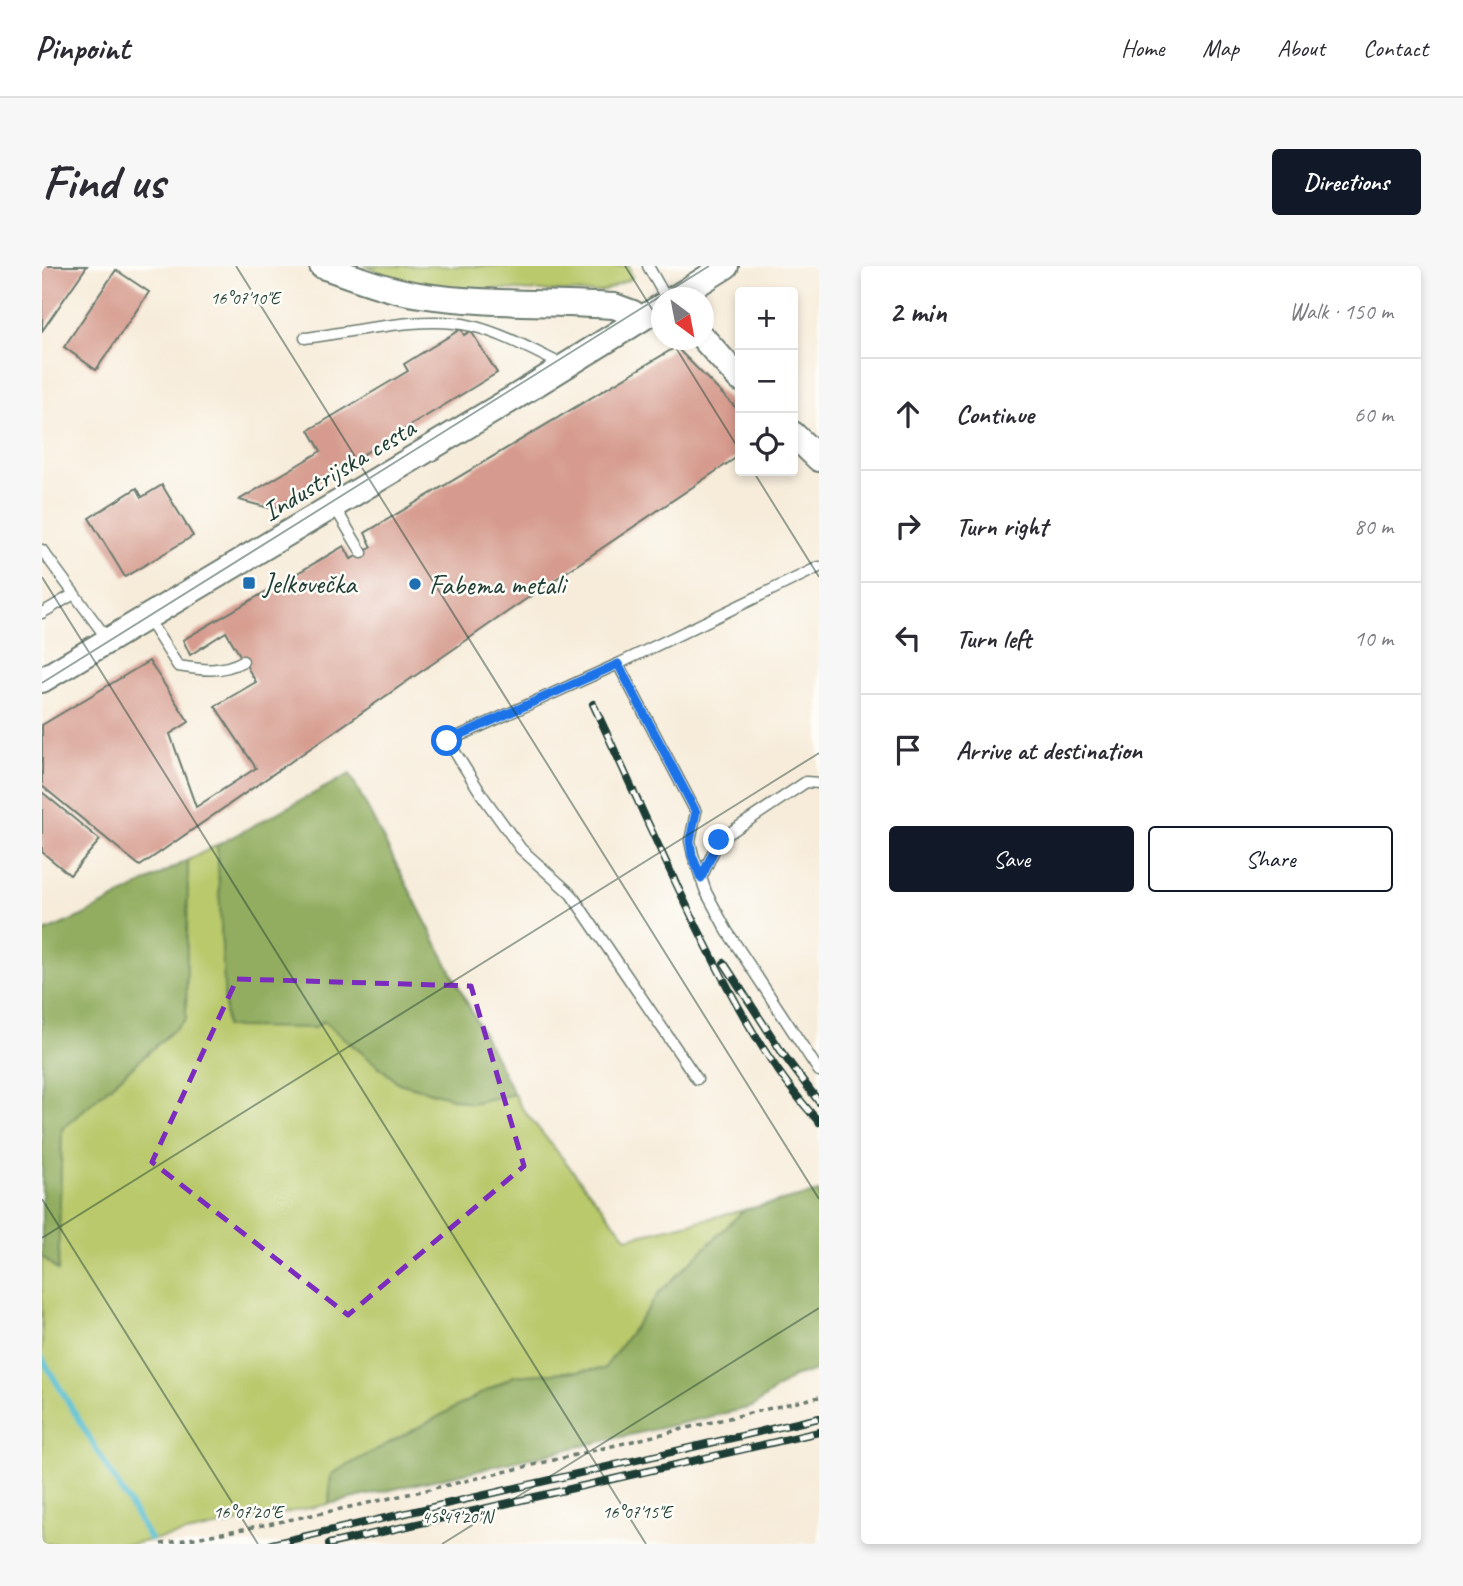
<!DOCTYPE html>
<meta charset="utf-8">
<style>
body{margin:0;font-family:Caveat,sans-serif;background:#f7f7f7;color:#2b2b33}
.controls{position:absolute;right:21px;top:21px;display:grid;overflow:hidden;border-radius:7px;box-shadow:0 4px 10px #0003}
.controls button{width:63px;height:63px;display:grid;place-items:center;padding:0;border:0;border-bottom:2px solid #e1e1e2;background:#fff;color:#2b2b33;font:35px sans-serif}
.compass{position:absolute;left:609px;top:21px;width:63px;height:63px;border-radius:50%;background:#fff;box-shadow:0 4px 10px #0003;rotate:148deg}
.stop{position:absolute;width:21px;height:21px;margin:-16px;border:5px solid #1a73e8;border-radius:50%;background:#fff}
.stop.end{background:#1a73e8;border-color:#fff;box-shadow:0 2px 7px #0008}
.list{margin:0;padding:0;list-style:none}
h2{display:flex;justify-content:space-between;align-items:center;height:91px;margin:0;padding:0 28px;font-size:30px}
h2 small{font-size:23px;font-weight:400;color:#7c7c81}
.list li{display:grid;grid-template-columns:46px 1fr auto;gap:21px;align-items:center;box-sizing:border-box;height:112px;padding:0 28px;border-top:2px solid #e1e1e2}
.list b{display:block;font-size:26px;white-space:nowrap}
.list em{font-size:23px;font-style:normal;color:#7c7c81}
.actions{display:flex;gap:14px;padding:21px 28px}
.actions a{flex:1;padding:16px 0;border:2px solid #111827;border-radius:7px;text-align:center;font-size:24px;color:#111827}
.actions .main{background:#111827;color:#fff}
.icon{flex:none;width:38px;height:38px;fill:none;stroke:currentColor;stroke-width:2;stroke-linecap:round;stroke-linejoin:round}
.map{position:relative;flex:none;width:777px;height:1278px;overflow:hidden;border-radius:7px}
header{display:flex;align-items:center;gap:42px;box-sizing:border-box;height:98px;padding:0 35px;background:#fff;border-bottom:2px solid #e1e1e2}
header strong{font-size:33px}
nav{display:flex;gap:38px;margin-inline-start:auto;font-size:24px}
.intro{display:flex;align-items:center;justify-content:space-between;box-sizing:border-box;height:168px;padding:0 42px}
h1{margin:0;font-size:49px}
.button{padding:18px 32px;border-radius:7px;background:#111827;color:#fff;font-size:24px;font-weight:700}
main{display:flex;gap:42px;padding:0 42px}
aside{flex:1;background:#fff;border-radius:7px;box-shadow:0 4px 10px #0003}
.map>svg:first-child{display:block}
.green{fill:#b9c96c;stroke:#6c8350;stroke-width:2}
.forest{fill:#92ad60;stroke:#58754a;stroke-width:2}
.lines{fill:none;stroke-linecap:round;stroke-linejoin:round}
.stream{stroke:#50bbcd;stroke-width:6}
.building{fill:#d69b8e}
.service-casing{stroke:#6b7a6e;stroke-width:13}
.tertiary-casing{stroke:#6b7a6e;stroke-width:28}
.path{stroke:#6b7a6e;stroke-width:3.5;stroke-dasharray:5 5;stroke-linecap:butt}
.service{stroke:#fff;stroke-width:10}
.tertiary{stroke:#fff;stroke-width:24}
.rail-casing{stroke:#1f3d34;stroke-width:8}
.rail{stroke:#fdfcf7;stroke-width:5;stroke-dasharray:16;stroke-linecap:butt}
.route{stroke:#1a73e8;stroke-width:9}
.marked{fill:none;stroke:#7b2cbf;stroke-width:5;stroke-dasharray:14 9;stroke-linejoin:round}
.ticks{fill:none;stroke:#1f3d34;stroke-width:2;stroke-opacity:0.45}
.poi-dot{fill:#1f6fb2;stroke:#fdfcf7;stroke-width:2.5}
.labels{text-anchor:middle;stroke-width:5;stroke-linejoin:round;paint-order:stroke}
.street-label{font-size:28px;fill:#1f3d34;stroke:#fdfcf7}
.poi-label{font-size:28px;fill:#1f3d34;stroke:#fdfcf7;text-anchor:start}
.ticks-label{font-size:18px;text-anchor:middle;fill:#1f3d34;stroke:#fdfcf7;stroke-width:5;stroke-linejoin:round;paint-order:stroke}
</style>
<header>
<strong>Pinpoint</strong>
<nav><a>Home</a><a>Map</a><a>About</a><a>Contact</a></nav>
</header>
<div class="intro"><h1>Find us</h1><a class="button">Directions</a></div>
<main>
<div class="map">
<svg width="777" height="1278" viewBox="0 0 777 1278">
<rect width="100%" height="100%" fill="#fdfcf7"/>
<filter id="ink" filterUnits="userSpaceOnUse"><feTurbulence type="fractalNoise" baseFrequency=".0143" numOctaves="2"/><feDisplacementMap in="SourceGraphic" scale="14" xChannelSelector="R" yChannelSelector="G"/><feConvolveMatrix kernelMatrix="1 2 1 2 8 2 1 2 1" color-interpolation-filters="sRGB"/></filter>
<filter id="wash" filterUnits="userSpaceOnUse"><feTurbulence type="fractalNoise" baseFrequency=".00686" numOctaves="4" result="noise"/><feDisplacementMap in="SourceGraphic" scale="28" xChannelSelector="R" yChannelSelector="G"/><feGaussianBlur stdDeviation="1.57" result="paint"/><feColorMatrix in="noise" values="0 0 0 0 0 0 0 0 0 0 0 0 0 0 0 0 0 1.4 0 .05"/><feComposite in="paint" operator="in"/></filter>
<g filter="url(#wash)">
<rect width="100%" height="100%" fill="#f7ecda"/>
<!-- green -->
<g class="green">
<path d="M322 0H587L590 12 563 25 554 27 422 22 392 19 359 14Z"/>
<path d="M175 579 184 761 281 755 357 817 428 837 472 828 479 841 585 972 702 944 618 1026 562 1103 472 1110 289 1208 287 1238 90 1278H0V990L16 1004 20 863 144 753 146 594Z"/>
</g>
<!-- forest -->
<g class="forest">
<path d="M308 508 472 828 428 837 357 817 281 755 273 762 184 761 175 579Z"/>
<path d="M146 594 144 753 20 863 16 1005 0 990V667L40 650Z"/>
<path d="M777 926V1104L751 1111 710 1141 287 1238 289 1208 472 1110 562 1103 618 1026 702 944Z"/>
</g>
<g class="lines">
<!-- stream -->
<path class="stream" d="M0 1092 108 1273"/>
</g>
<g id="blocks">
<!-- building -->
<g class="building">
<path d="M0 0H45L0 65Z"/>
<path d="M74 4 107 26 54 104 22 81Z"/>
<path d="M419 63 422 69 429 65 455 107 231 243 197 234 279 185 267 164 366 105 362 98Z"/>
<path d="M634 81 698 146V189L471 342 98 600 0 520V459L107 395 147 456 128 468 154 541 214 502 173 440 214 416 184 366 148 389 141 374 302 280 309 293 330 281 323 267Z"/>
<path d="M120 219 151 270 83 311 47 252 95 222 100 231Z"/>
<path d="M0 526 58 574 28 609 0 586Z"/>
</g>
</g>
</g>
<g filter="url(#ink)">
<use href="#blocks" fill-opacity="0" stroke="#6b7a6e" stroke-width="2"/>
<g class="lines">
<defs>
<g id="service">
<path d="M606 0 624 32"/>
<path d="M263 72C312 66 384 48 430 60 462 68 490 84 519 98"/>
<path d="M292 240 320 287"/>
<path d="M0 284 66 374"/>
<path d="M0 347 32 328"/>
<path d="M105 352 136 400C160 404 179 407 201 395"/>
<path d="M576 398 654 546 648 575 651 589 664 626 685 665 777 805"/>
<path d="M659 612 677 574 764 516 777 517"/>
<path d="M655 813 529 628 479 583 440 529 406 475 576 398 777 301"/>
</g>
<g id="tertiary">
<path d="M280 0C312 11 344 24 378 29 442 39 508 36 572 40L591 47 596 54"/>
<path d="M633 32 684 0"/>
<path d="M662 73 698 113"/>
<path d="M751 168 777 193"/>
<path d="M0 414 475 130 620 40"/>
</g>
</defs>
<!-- service casing -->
<use href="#service" class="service-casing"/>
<!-- tertiary casing -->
<use href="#tertiary" class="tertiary-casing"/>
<!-- path -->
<path class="path" d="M119 1278C340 1240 558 1181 777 1131"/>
<!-- service -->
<use href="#service" class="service"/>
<!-- tertiary -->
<use href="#tertiary" class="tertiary"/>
<defs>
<g id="rail">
<path d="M551 438C586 512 619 588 655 661 689 730 725 799 777 856"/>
<path d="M682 697 741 788 777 836"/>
<path d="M230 1278 777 1152"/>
<path d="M287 1278 777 1166"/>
</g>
</defs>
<!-- rail casing -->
<use href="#rail" class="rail-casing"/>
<!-- rail -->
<use href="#rail" class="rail"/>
</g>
</g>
<g class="lines" filter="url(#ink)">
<!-- route -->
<path class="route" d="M405 475 576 398 654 546 648 575 650 589 659 612 677 574"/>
</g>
<!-- marked area -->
<path class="marked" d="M195 713 429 720 482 900 306 1049 110 896Z"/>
<!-- ticks -->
<path class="ticks" d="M194 0 777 933M583 0 620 59M629 74 698 185M711 205 777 311M0 311 604 1278M0 417 667 0M0 933 216 1278M0 972 777 487M400 1278 777 1042"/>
<!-- markers -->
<g class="poi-dot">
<rect x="200" y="310" width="14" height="14" rx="3.5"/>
<circle cx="373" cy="318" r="7"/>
</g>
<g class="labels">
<!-- street labels -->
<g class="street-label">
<text transform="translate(296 203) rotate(-31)" y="10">Industrijska cesta</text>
</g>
<!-- poi labels -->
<g class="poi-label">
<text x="221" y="327">Jelkovečka</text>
<text x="387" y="328">Fabema metali</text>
</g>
</g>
<g class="ticks-label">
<text x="203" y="38">16°07'10"E</text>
<text x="206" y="1252">16°07'20"E</text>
<text x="595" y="1252">16°07'15"E</text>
<text x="415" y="1257">45°49'20"N</text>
</g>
</svg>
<div class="controls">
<button>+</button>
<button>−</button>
<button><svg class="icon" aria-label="locate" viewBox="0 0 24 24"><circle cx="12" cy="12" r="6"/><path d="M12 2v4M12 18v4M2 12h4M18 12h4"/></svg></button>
</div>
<svg class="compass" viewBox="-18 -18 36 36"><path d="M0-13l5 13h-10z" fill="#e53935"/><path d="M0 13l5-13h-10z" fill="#7c7c81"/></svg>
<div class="stop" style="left:405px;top:475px"></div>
<div class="stop end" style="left:677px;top:574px"></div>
</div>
<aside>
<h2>2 min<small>Walk · 150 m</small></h2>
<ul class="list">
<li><svg class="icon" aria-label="ahead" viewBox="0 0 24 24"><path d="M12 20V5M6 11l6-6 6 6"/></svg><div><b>Continue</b></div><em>60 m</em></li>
<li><svg class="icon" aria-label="right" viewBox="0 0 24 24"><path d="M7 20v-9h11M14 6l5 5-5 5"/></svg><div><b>Turn right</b></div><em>80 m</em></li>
<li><svg class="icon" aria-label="left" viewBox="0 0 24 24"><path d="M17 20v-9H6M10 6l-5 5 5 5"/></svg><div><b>Turn left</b></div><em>10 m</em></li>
<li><svg class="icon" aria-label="arrive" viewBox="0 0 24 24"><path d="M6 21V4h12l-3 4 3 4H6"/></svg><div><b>Arrive at destination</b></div></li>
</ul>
<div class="actions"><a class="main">Save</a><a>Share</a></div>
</aside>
</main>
